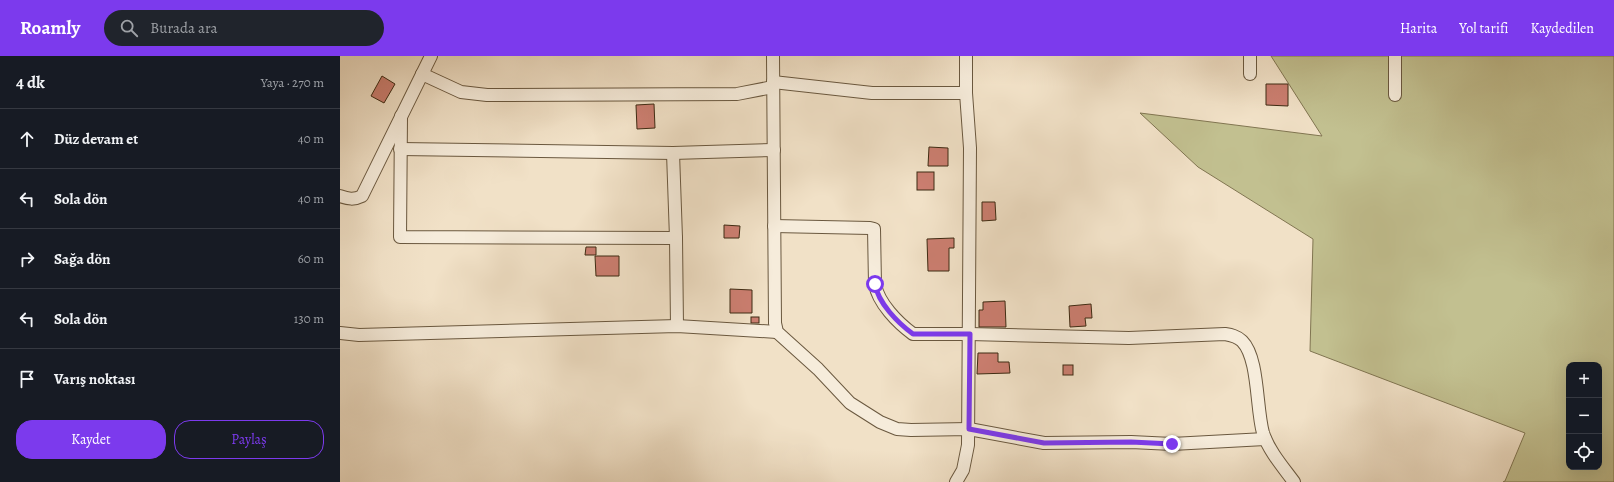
<!DOCTYPE html>
<html lang="tr">
<meta charset="utf-8">
<style>
body{margin:0;font-family:Alegreya,serif;background:#20242c;color:#f1f3f6}
.controls{position:absolute;right:12px;bottom:12px;display:grid;overflow:hidden;border-radius:8px;box-shadow:0 4px 16px #0002}
.controls button{width:36px;height:36px;display:grid;place-items:center;padding:0;border:0;border-bottom:1px solid #363941;background:#171b24;color:#f1f3f6;font:20px sans-serif}
.stop{position:absolute;width:12px;height:12px;margin:-9px;border:3px solid #7c3aed;border-radius:50%;background:#fff}
.stop.end{background:#7c3aed;border-color:#fff;box-shadow:0 1px 4px #0008}
.list{margin:0;padding:0;list-style:none}
h2{display:flex;justify-content:space-between;align-items:center;height:52px;margin:0;padding:0 16px;font-size:17px}
h2 small{font-size:13px;font-weight:400;color:#9ea1a6}
.list li{display:grid;grid-template-columns:26px 1fr auto;gap:12px;align-items:center;box-sizing:border-box;height:60px;padding:0 16px;border-top:1px solid #363941}
.list b{display:block;font-size:15px;white-space:nowrap}
.list em{font-size:13px;font-style:normal;color:#9ea1a6}
.actions{display:flex;gap:8px;padding:12px 16px}
.actions a{flex:1;padding:9px 0;border:1px solid #7c3aed;border-radius:16px;text-align:center;font-size:14px;color:#7c3aed}
.actions .main{background:#7c3aed;color:#fff}
.icon{flex:none;width:22px;height:22px;fill:none;stroke:currentColor;stroke-width:2;stroke-linecap:round;stroke-linejoin:round}
.map{position:relative;flex:none;width:1274px;height:426px;overflow:hidden}
header{display:flex;align-items:center;gap:24px;box-sizing:border-box;height:56px;padding:0 20px;background:#7c3aed;color:#fff}
header strong{font-size:19px}
nav{display:flex;gap:22px;margin-inline-start:auto;font-size:14px}
.search{width:280px;height:36px;background:#20242c;display:flex;align-items:center;gap:10px;box-sizing:border-box;padding:0 14px;border-radius:22px;color:#9ea1a6;font-size:15px}
main{display:flex}
aside{flex:1;background:#171b24}
.map>svg:first-child{display:block}
.green{fill:#c2c090;stroke:#807551;fill-rule:evenodd}
.building{fill:#cb7e70;stroke:#3d2a12}
.lines{fill:none;stroke-linecap:round;stroke-linejoin:round}
.minor-casing{stroke:#6a583f;stroke-width:14}
.minor{stroke:#f6ecdb;stroke-width:12}
.route{stroke:#7c3aed;stroke-width:5}
</style>
<header>
<strong>Roamly</strong>
<div class="search"><svg class="icon" aria-label="search" viewBox="0 0 24 24"><circle cx="10" cy="10" r="6"/><path d="M15 15l6 6"/></svg>Burada ara</div>
<nav><a>Harita</a><a>Yol tarifi</a><a>Kaydedilen</a></nav>
</header>
<main>
<aside>
<h2>4 dk<small>Yaya · 270 m</small></h2>
<ul class="list">
<li><svg class="icon" aria-label="ahead" viewBox="0 0 24 24"><path d="M12 20V5M6 11l6-6 6 6"/></svg><div><b>Düz devam et</b></div><em>40 m</em></li>
<li><svg class="icon" aria-label="left" viewBox="0 0 24 24"><path d="M17 20v-9H6M10 6l-5 5 5 5"/></svg><div><b>Sola dön</b></div><em>40 m</em></li>
<li><svg class="icon" aria-label="right" viewBox="0 0 24 24"><path d="M7 20v-9h11M14 6l5 5-5 5"/></svg><div><b>Sağa dön</b></div><em>60 m</em></li>
<li><svg class="icon" aria-label="left" viewBox="0 0 24 24"><path d="M17 20v-9H6M10 6l-5 5 5 5"/></svg><div><b>Sola dön</b></div><em>130 m</em></li>
<li><svg class="icon" aria-label="arrive" viewBox="0 0 24 24"><path d="M6 21V4h12l-3 4 3 4H6"/></svg><div><b>Varış noktası</b></div></li>
</ul>
<div class="actions"><a class="main">Kaydet</a><a>Paylaş</a></div>
</aside>
<div class="map">
<svg width="1274" height="426" viewBox="0 0 1274 426">
<rect width="100%" height="100%" fill="#f1e1c7"/>
<filter id="stains"><feTurbulence type="fractalNoise" baseFrequency=".005" numOctaves="4"/><feColorMatrix values="0 0 0 0 .2 0 0 0 0 .09 0 0 0 0 .02 0 0 0 .5 -.17"/></filter>
<radialGradient id="worn" r=".72"><stop offset=".6" stop-color="#630" stop-opacity="0"/><stop offset="1" stop-color="#630" stop-opacity=".3"/></radialGradient>
<!-- green -->
<path class="green" d="M931 0H1274V426H1163L1165 425 1185 377 970 295 973 183 858 111 800 57 982 80ZM1229 309H1259V411H1229Z"/>
<!-- building -->
<g class="building">
<path d="M42 20 55 28 44 47 31 40Z"/>
<path d="M926 28H948V50L926 49Z"/>
<path d="M314 48 315 72 297 73 296 49Z"/>
<path d="M589 91 608 92V110H588Z"/>
<rect x="577" y="116" width="17" height="18"/>
<path d="M642 146H655L656 164 642 165Z"/>
<path d="M384 169 400 170 399 182H384Z"/>
<path d="M614 182V192H609V215H588L587 183Z"/>
<path d="M246 191H256V199H245Z"/>
<path d="M255 200H279V220H256Z"/>
<path d="M390 233 412 234V257H390Z"/>
<path d="M665 245 666 271H639V254H643V246Z"/>
<path d="M751 248 752 262H745L746 270 730 271 729 250Z"/>
<rect x="411" y="261" width="8" height="6"/>
<path d="M638 297H658V306H669L670 317 637 318Z"/>
<rect x="723" y="309" width="10" height="10"/>
</g>
<g class="lines">
<defs>
<g id="minor">
<path d="M433 0 435 267 437 276 478 313 510 347 540 366 557 373 571 374 629 373 704 387 791 386 832 388 925 383"/>
<path d="M1055 0V39"/>
<path d="M82 18 121 36 147 39 397 38 433 31"/>
<path d="M910 18V0"/>
<path d="M433 26 532 37H626"/>
<path d="M61 60 60 181 336 182"/>
<path d="M60 93 333 97 434 94"/>
<path d="M333 97 336 182 337 270"/>
<path d="M0 140C8 143 14 144 22 140L91 0"/>
<path d="M434 170 530 172 534 173 535 228C538 247 558 267 573 278H630L789 282 885 278C891 279 897 280 902 285 919 302 916 352 923 377 929 395 943 411 954 426"/>
<path d="M0 277 19 279 337 270 437 276"/>
<path d="M616 426 623 414 628 389 630 92 626 37V0"/>
</g>
</defs>
<!-- minor casing -->
<use href="#minor" class="minor-casing"/>
<!-- minor -->
<use href="#minor" class="minor"/>
</g>
<g class="lines">
<!-- route -->
<path class="route" d="M535 228C538 247 558 267 573 278H630L629 373 704 387 791 386 832 388"/>
</g>
<rect width="100%" height="100%" filter="url(#stains)"/>
<rect width="100%" height="100%" fill="url(#worn)"/>
</svg>
<div class="controls">
<button>+</button>
<button>−</button>
<button><svg class="icon" aria-label="locate" viewBox="0 0 24 24"><circle cx="12" cy="12" r="6"/><path d="M12 2v4M12 18v4M2 12h4M18 12h4"/></svg></button>
</div>
<div class="stop" style="left:535px;top:228px"></div>
<div class="stop end" style="left:832px;top:388px"></div>
</div>
</main>
